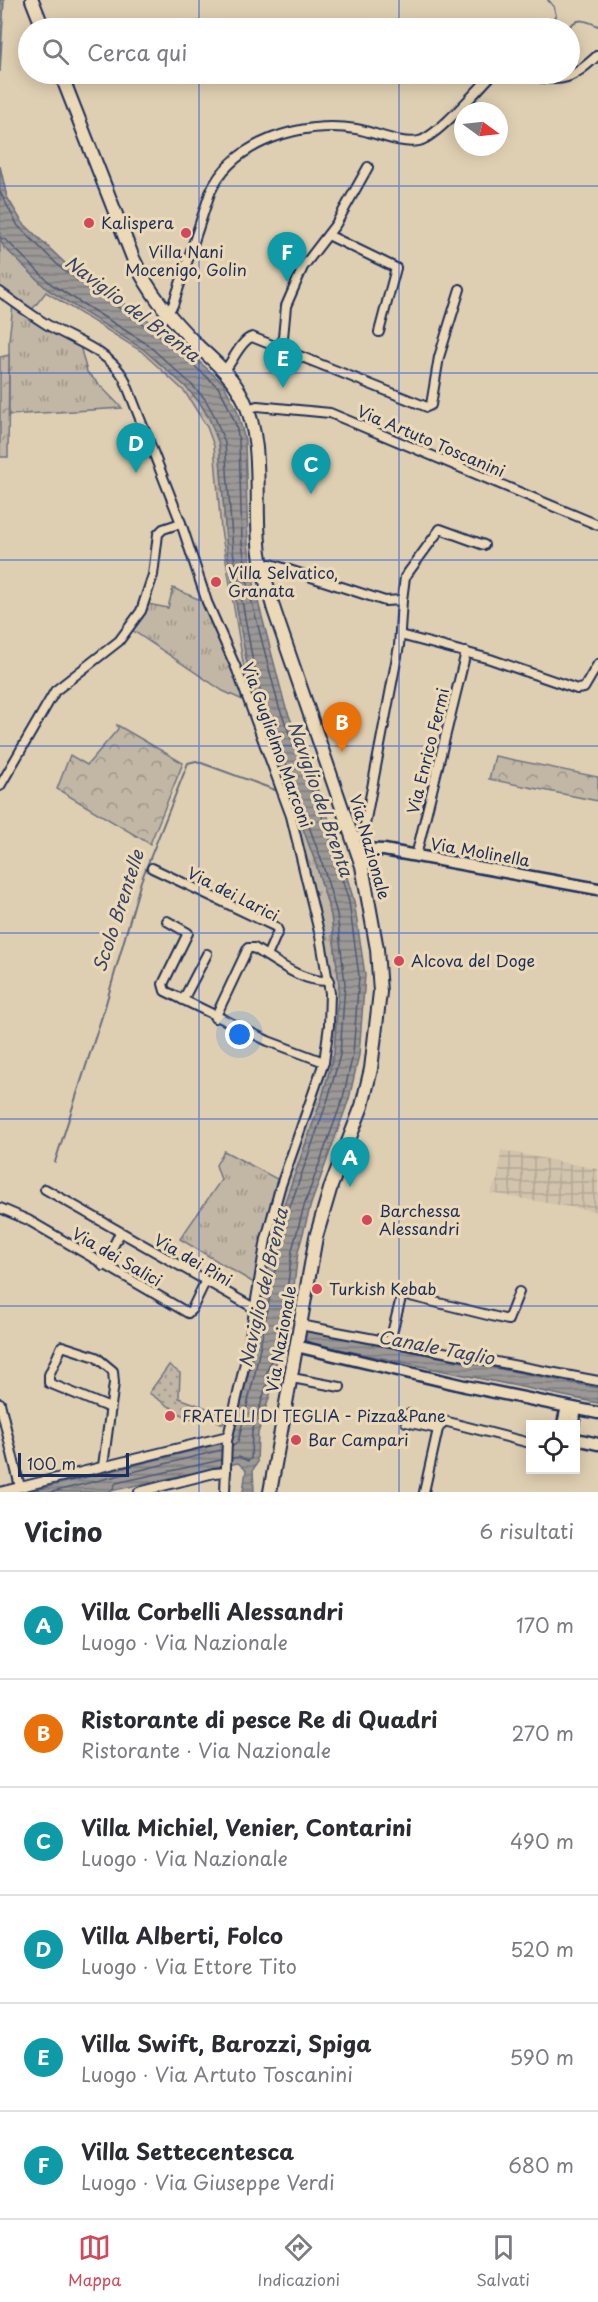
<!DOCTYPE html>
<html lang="it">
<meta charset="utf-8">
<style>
body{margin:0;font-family:"Playpen Sans",sans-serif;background:#f2f2f3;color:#2b2b33}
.controls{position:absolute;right:18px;bottom:18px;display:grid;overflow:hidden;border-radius:0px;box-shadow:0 3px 15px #0003}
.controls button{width:54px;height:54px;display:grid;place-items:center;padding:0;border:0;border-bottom:2px solid #e1e1e2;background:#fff;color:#2b2b33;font:30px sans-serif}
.compass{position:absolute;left:454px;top:102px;width:54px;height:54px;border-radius:50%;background:#fff;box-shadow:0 3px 15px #0003;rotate:105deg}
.scale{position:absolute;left:18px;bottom:15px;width:111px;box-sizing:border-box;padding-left:6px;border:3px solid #1b2f5e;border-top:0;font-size:16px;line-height:21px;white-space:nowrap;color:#1b2f5e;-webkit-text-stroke:4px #ecd9b7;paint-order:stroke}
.you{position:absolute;left:240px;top:1035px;width:21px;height:21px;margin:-15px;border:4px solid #fff;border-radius:50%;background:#1a73e8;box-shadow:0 0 0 9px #1a73e833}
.badge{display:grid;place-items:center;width:39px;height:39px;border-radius:50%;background:#d1495b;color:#fff;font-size:20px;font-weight:700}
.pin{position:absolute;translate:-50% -50px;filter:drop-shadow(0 2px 3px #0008)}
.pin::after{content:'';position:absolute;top:32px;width:21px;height:18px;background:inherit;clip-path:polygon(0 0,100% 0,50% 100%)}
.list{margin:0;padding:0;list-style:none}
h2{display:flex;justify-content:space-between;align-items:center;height:78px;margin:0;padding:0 24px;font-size:26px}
h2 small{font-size:20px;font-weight:400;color:#7c7c81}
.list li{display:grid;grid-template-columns:39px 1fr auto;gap:18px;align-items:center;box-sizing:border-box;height:108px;padding:0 24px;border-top:2px solid #e1e1e2}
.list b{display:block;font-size:22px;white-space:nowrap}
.list p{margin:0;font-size:20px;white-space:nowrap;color:#7c7c81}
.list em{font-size:20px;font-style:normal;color:#7c7c81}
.icon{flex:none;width:33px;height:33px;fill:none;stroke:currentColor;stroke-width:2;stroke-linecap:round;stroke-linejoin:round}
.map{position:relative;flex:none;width:598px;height:1492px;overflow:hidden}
.search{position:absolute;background:#fff;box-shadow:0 3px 15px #0003;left:18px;right:18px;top:18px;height:66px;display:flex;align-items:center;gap:15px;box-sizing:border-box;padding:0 21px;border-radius:33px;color:#7c7c81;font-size:22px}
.sheet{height:726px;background:#fff}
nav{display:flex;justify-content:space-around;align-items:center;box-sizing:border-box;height:84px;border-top:2px solid #e1e1e2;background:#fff;font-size:16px;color:#7c7c81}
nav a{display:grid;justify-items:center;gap:3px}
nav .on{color:#d1495b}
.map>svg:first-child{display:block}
.industrial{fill:url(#industrial-grid)}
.grass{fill:url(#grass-tufts);stroke:#6e7382;stroke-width:1.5}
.forest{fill:url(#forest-crowns);stroke:#6e7382;stroke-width:1.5}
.garden{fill:url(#garden-dots);stroke:#6e7382;stroke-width:1.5}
.water{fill:url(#water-rules);stroke:#686e7f;stroke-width:1.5}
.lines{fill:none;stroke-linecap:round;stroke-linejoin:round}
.shore{stroke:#4f5974;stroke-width:1.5}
.stream{stroke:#686e7f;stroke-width:2}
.street-casing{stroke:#1b2f5e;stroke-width:12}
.secondary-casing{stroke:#1b2f5e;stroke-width:15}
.primary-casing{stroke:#1b2f5e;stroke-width:16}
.street{stroke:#ecd9b7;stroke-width:8}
.secondary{stroke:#ecd9b7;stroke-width:10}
.primary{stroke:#ecd9b7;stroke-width:12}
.grid{fill:none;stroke:#1d4ed8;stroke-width:1.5;stroke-opacity:0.55}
.poi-dot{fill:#d1495b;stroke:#ecd9b7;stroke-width:2}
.labels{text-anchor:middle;stroke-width:6;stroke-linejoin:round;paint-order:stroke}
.poi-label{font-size:16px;fill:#1b2f5e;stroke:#ecd9b7;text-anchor:start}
.street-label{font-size:16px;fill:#1b2f5e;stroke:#ecd9b7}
.water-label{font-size:18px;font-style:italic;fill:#354469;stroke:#ecd9b7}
</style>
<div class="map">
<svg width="598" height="1492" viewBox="0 0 598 1492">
<defs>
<pattern id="industrial-grid" width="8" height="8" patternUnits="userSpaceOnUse" patternTransform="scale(1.5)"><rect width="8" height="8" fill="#d1c3ac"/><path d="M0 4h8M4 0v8" fill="none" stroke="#b3a896"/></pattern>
<pattern id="grass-tufts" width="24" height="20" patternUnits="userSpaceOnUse" patternTransform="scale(1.5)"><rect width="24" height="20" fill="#c2b7a5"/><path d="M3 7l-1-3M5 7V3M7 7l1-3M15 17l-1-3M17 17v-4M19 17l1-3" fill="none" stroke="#9d958a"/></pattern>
<pattern id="forest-crowns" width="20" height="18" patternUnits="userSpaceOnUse" patternTransform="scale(1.5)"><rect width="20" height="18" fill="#c2b7a5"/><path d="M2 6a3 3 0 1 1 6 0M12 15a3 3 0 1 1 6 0" fill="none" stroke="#9d958a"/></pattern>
<pattern id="garden-dots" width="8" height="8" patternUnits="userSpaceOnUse" patternTransform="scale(1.5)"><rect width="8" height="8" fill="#c2b7a5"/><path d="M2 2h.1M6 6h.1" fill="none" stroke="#9d958a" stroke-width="1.8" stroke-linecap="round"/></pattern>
<pattern id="water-rules" width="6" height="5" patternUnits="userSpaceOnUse" patternTransform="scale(1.5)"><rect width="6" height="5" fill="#9c9895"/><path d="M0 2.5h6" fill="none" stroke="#7e7c7d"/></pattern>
</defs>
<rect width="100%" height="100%" fill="#dfcfb2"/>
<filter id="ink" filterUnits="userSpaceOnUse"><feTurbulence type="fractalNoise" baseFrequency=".0167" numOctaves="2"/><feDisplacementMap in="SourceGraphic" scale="12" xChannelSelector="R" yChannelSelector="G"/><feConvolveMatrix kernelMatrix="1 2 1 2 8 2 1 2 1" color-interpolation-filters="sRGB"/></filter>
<g filter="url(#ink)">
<!-- industrial -->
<path class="industrial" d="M501 1150 598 1169V1212L490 1193 498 1178Z"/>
<!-- grass -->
<g class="grass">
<path d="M0 240 47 289 143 349 185 386 200 403 209 418 219 443 227 552 247 663 256 700 315 861 331 915 339 984 334 1054 322 1098 278 1222 249 1371 234 1429 276 1211 315 1102 328 1057 333 994 331 971 295 815 252 696 243 662 221 530 214 446 207 427 185 392 141 351 46 292 31 311 0 288Z"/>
<path d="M13 305 80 346 87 372 122 408 9 415V340Z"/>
<path d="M173 588 205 602 245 701 223 691 132 630 148 604 168 608Z"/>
<path d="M224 1151 279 1180 268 1215 254 1283 180 1239 221 1180 216 1165Z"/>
</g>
<!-- forest -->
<g class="forest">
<path d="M9 355 8 457H0V357Z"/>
<path d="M117 725 183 763 150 844 57 789 70 755 87 765 118 729Z"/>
<path d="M495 756 598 777V801L489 779Z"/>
</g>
<!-- garden -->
<path class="garden" d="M169 1365 180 1373 179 1398 209 1409 226 1420 223 1424 210 1417 188 1419 149 1393Z"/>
<!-- water -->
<g class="water">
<path d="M0 0H4L0 72Z"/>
<path d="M0 166 7 197 22 222 67 265 167 333 223 383 237 410 245 440 248 543 255 590 285 705 333 830 354 901 365 975 359 1055 349 1099 311 1204 298 1252 287 1346 277 1360 272 1378 275 1379 258 1433 257 1463 253 1470 254 1492H243L246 1470 238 1463 106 1492H28L232 1441 249 1371 278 1222 322 1098 334 1054 339 984 331 915 315 861 256 700 247 663 227 552 219 444 209 418 200 403 185 386 143 349 47 289 4 247 0 240Z"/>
<path d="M307 1331 598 1388V1403L310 1343 305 1340Z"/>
</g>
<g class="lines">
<!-- shore -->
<g class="shore">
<path d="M0 192 18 226 63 270 163 338 218 387 225 399 236 425 239 441 242 543 249 591 279 707 328 832 349 902 359 976 353 1054 343 1098 305 1203 292 1250 281 1341 272 1357 266 1375 267 1384 252 1432 251 1459 248 1461 239 1457 232 1458"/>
<path d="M0 238 6 240 51 284 147 344 189 382 205 399 214 415 225 443 233 551 253 662 262 698 321 859 337 914 345 984 340 1055 328 1099 284 1224 255 1373 238 1442 232 1447"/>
<path d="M52 1492 221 1450"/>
<path d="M111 1492 116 1483 221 1460"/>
</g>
<!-- stream -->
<g class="stream">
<path d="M544 28 556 16 554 7 548 0"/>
<path d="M568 28C577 17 586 20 598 26"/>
<path d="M55 1162 105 1007 141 881 188 763 196 761 278 791"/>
</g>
<defs>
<g id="street">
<path d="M528 74C562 85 573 78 598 55"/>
<path d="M328 235 396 268 379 332"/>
<path d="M0 292C15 303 30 314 46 324 72 340 108 350 124 378L181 523 207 602 237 670 291 816 320 936 330 993 329 1025 324 1062 280 1188 266 1239 247 1354 227 1441 225 1492"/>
<path d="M167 313 173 305 210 193C232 141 304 120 356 129 375 132 400 145 419 141 437 137 478 89 493 74"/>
<path d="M282 348 286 306 303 267 336 224 368 167"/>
<path d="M225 370C233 361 241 340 252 337L427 407 431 405 439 357 460 289"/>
<path d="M248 409 257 406 330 413 598 525"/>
<path d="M263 565 271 564 385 601 402 600 399 646 363 835 352 839"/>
<path d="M402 600 405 577 440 529 484 545"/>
<path d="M400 635 490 659 577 689 584 688 598 664"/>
<path d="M0 786 55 691 119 641 141 611 153 575 158 534 163 529 181 523"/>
<path d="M416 856 466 652"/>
<path d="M152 868 276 927 278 931 267 956"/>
<path d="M167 921 188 933 163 984 165 991 268 1041 324 1062"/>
<path d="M183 1000 207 954"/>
<path d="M215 1018 248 948H254C277 962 301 982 329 981"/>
<path d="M45 1189 254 1308"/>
<path d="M0 1208 28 1220 188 1313 192 1309 205 1282"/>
<path d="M103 1266 120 1233"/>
<path d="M300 1325 598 1381"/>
<path d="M390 1341 402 1294 508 1320 519 1292"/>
<path d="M292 1378 340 1387"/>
<path d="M0 1403 20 1487"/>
<path d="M408 1414 406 1422 438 1429"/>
<path d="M103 1466 114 1383 113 1371 96 1357 62 1346 49 1375V1383L110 1408"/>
<path d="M0 1492 228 1436"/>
<path d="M139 1492 214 1473 226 1472"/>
<path d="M424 1492 438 1429 444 1421 530 1443"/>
</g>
<g id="secondary">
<path d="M356 849 384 850 598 889"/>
<path d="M296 1346 465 1386 598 1413"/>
<path d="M563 1424 567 1407"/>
<path d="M573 1424 576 1409"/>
<path d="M576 1439 598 1444"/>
</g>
<g id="primary">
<path d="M32 0 43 28"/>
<path d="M61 74 133 258C149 293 171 319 198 346 216 363 232 376 243 398 264 442 255 495 259 543 260 565 268 588 274 610L362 866 377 949 380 992 371 1069 362 1106 331 1186 316 1237 270 1492"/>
</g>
</defs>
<!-- street casing -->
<use href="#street" class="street-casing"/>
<!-- secondary casing -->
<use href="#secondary" class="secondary-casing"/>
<!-- primary casing -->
<use href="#primary" class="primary-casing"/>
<!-- street -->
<use href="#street" class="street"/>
<!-- secondary -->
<use href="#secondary" class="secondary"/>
<!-- primary -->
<use href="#primary" class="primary"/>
</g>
</g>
<!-- grid -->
<path class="grid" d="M199 0V28M399 0V28M199 74V1492M399 74V1492M0 186H598M0 373H598M0 560H598M0 746H598M0 933H598M0 1119H598M0 1306H598"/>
<!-- markers -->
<g class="poi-dot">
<circle cx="89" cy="223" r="6"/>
<circle cx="186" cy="233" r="6"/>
<circle cx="216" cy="582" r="6"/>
<circle cx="399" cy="961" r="6"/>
<circle cx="367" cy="1220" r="6"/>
<circle cx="317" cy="1289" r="6"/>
<circle cx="170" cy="1416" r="6"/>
<circle cx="296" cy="1440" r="6"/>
</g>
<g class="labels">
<!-- poi labels -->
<g class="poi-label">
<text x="101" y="229">Kalispera</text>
<text x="186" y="258" text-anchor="middle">Villa Nani<tspan x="186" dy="18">Mocenigo, Golin</tspan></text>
<text x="228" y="579">Villa Selvatico,<tspan x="228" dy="18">Granata</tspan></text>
<text x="411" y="967">Alcova del Doge</text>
<text x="379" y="1217">Barchessa<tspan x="379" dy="18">Alessandri</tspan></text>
<text x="329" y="1295">Turkish Kebab</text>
<text x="182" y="1422">FRATELLI DI TEGLIA - Pizza&amp;Pane</text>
<text x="308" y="1446">Bar Campari</text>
</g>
<!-- street labels -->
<g class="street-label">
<text transform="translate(431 441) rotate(23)" y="6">Via Artuto Toscanini</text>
<text transform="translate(277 745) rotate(70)" y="6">Via Guglielmo Marconi</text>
<text transform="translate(428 751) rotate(-76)" y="6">Via Enrico Fermi</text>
<text transform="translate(370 847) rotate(74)" y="6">Via Nazionale</text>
<text transform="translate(480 852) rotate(10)" y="6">Via Molinella</text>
<text transform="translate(233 894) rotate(27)" y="6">Via dei Larici</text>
<text transform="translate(117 1257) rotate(30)" y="6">Via dei Salici</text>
<text transform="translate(193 1260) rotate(30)" y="6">Via dei Pini</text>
<text transform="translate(281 1339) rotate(-80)" y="6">Via Nazionale</text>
</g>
<!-- water labels -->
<g class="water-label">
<text transform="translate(132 309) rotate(37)" y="6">Naviglio del Brenta</text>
<text transform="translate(320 799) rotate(71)" y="6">Naviglio del Brenta</text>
<text transform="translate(119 911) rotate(-72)" y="6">Scolo Brentelle</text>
<text transform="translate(264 1288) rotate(-77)" y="6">Naviglio del Brenta</text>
<text transform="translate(436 1348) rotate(11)" y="6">Canale Taglio</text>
</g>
</g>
</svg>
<div class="controls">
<button><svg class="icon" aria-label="locate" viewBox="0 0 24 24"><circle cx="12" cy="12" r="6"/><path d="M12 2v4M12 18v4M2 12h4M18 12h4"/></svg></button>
</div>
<svg class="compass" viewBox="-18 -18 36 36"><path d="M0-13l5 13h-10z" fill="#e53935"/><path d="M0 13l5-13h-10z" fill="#7c7c81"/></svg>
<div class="scale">100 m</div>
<div class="you"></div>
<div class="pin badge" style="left:350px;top:1187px;background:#0f9aa8">A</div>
<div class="pin badge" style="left:342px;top:752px;background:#e8710a">B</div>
<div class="pin badge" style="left:311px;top:494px;background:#0f9aa8">C</div>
<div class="pin badge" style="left:136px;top:473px;background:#0f9aa8">D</div>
<div class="pin badge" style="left:283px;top:388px;background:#0f9aa8">E</div>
<div class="pin badge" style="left:287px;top:282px;background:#0f9aa8">F</div>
<div class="search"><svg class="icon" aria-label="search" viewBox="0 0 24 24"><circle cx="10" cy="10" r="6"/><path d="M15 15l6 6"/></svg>Cerca qui</div>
</div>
<section class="sheet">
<h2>Vicino<small>6 risultati</small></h2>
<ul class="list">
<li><span class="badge" style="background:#0f9aa8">A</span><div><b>Villa Corbelli Alessandri</b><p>Luogo · Via Nazionale</p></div><em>170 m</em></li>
<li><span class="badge" style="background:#e8710a">B</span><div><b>Ristorante di pesce Re di Quadri</b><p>Ristorante · Via Nazionale</p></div><em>270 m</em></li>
<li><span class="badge" style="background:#0f9aa8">C</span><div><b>Villa Michiel, Venier, Contarini</b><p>Luogo · Via Nazionale</p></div><em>490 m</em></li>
<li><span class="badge" style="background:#0f9aa8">D</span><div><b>Villa Alberti, Folco</b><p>Luogo · Via Ettore Tito</p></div><em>520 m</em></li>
<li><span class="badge" style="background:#0f9aa8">E</span><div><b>Villa Swift, Barozzi, Spiga</b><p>Luogo · Via Artuto Toscanini</p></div><em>590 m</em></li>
<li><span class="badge" style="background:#0f9aa8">F</span><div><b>Villa Settecentesca</b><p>Luogo · Via Giuseppe Verdi</p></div><em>680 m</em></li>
</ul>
</section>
<nav>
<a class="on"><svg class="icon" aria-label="map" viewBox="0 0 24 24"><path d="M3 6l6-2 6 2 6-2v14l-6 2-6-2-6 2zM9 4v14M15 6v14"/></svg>Mappa</a>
<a><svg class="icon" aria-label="directions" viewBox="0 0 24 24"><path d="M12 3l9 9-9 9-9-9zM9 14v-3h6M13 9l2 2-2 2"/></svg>Indicazioni</a>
<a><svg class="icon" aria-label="saved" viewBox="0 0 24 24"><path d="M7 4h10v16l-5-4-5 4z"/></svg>Salvati</a>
</nav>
